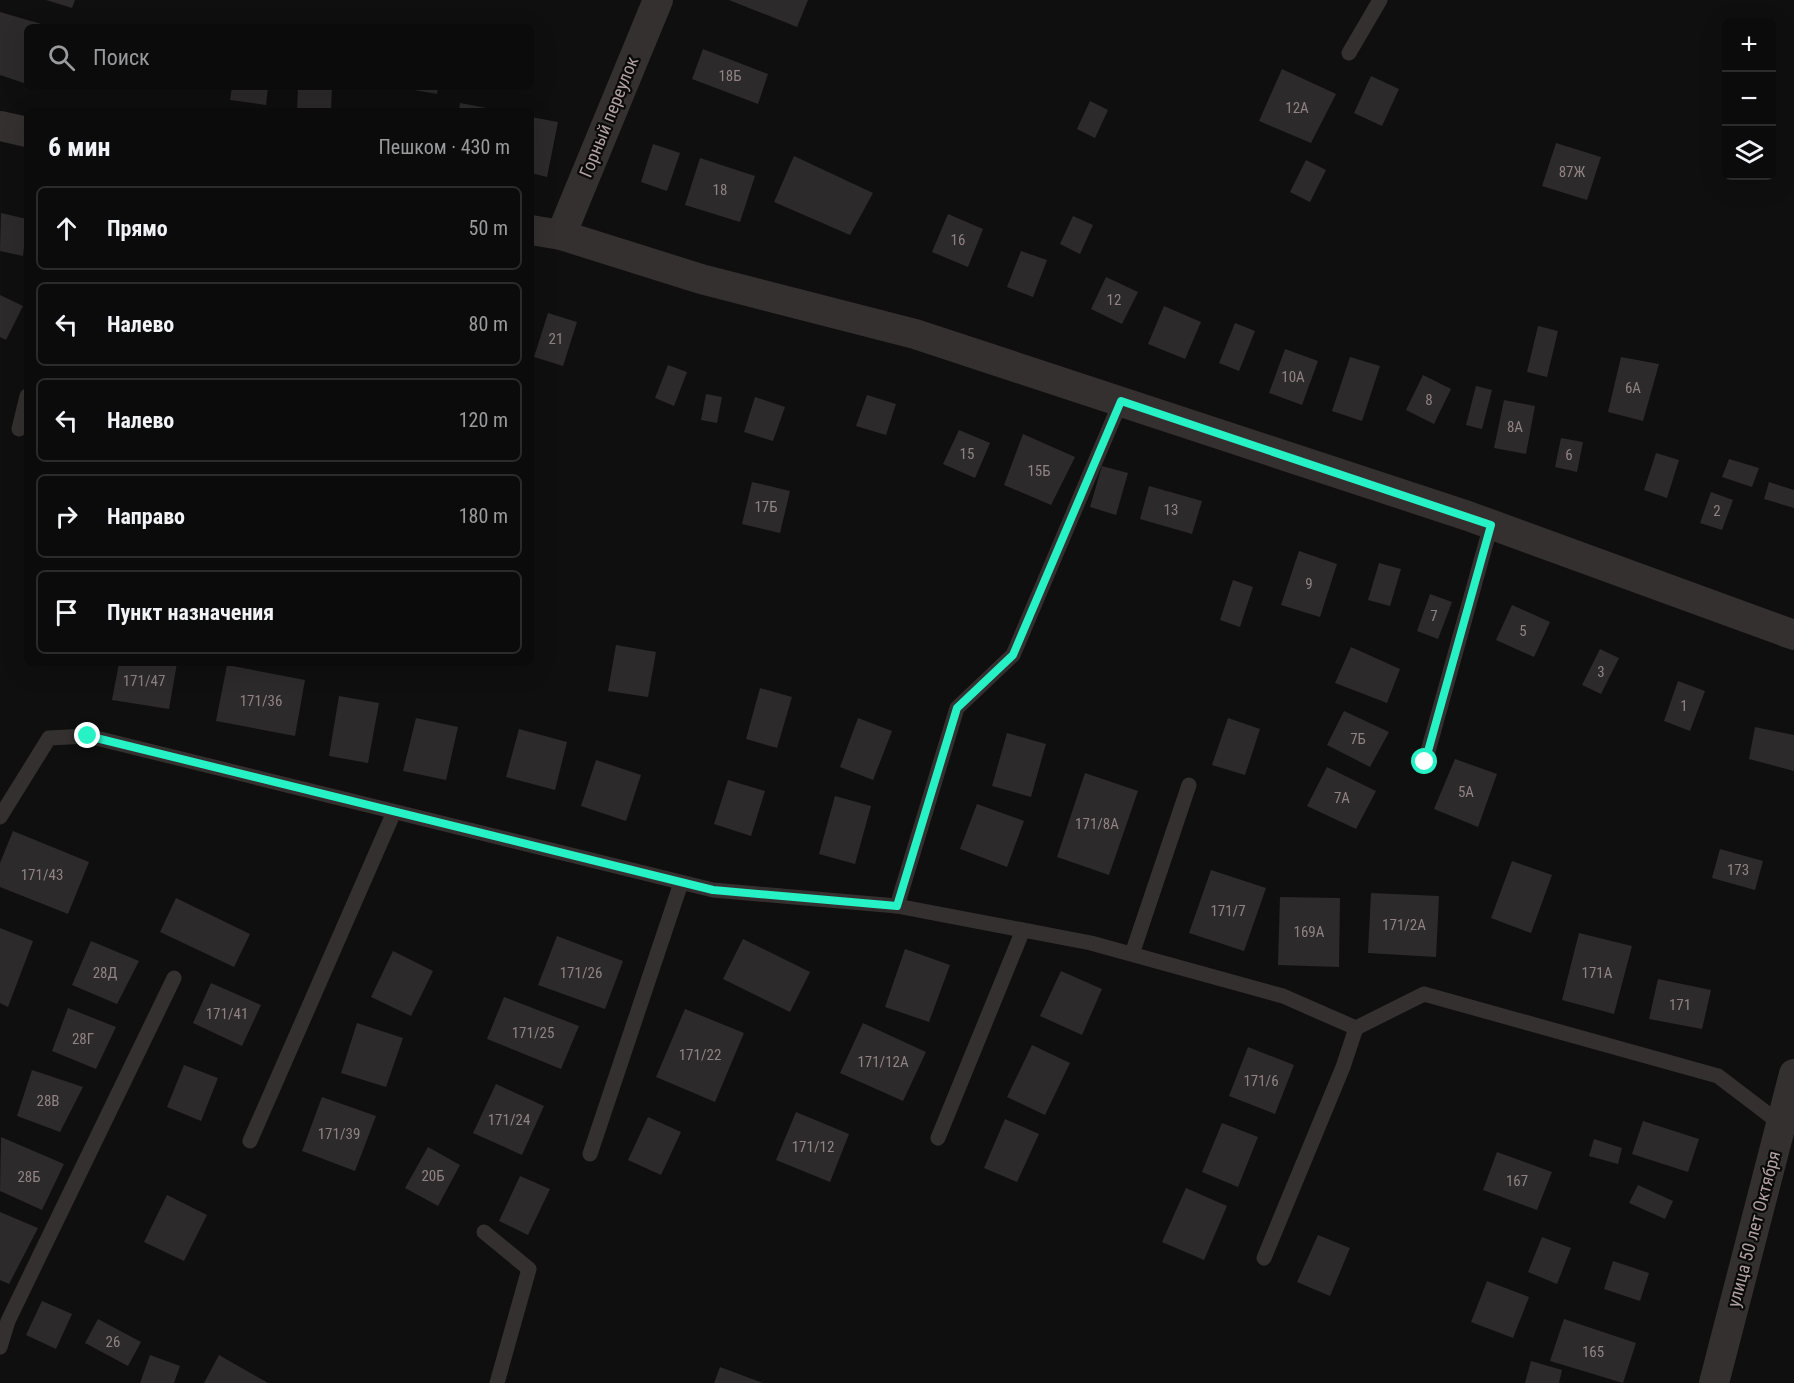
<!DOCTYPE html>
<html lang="ru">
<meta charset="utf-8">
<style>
body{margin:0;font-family:"Roboto Condensed",sans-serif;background:#151414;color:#f1f3f6}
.controls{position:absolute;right:18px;top:18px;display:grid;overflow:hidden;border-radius:9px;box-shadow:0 6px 24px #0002}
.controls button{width:54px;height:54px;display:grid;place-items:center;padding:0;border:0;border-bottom:2px solid #2c2b2c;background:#0c0b0b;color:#f1f3f6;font:30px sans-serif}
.stop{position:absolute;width:18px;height:18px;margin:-14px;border:4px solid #26f2c6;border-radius:50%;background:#fff}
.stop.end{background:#26f2c6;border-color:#fff;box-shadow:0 2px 6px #0008}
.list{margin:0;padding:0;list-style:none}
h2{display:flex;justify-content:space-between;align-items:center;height:78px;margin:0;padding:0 24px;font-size:26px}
h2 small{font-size:20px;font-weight:400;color:#9a9b9d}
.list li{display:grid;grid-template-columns:39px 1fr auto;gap:18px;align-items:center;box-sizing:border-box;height:84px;margin:0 12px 12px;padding:0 12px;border:2px solid #2c2b2c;border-radius:9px}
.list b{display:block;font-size:22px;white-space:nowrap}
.list em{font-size:20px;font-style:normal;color:#9a9b9d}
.icon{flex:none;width:33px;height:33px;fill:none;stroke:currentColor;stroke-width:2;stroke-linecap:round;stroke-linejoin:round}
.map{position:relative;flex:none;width:1794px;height:1383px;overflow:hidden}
.search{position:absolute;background:#0c0b0b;box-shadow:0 6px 24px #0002;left:24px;top:24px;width:510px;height:66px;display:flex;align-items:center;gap:15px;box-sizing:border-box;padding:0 21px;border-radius:9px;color:#9a9b9d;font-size:22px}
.panel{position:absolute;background:#0c0b0b;box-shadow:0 6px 24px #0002;left:24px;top:108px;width:510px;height:558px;border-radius:9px}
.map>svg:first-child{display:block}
.building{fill:#2c2a2a}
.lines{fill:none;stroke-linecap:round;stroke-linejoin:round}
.service{stroke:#353030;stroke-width:15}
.minor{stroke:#353030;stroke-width:30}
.route{stroke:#26f2c6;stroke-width:8}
.labels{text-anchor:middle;stroke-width:4.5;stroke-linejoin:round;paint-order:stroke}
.number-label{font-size:15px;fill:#908285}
.street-label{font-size:18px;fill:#b1a0a3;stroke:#0b0a0a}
</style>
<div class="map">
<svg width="1794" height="1383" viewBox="0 0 1794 1383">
<rect width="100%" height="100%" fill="#100f0f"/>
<!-- building -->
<g class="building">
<path d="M46 0H75L72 8Z"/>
<path d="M729 0H808L797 27Z"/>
<path d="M0 12 48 26 27 27V84L0 75Z"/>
<path d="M703 49 768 74 758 104 692 79Z"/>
<path d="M1282 69 1336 94 1311 143 1259 121Z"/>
<path d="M1371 76 1399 89 1382 126 1354 113Z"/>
<path d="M232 87H268L266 105 230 100Z"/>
<path d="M298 87H332L331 111H297Z"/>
<path d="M397 87H438L437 94Z"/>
<path d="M1090 101 1108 110 1095 138 1077 129Z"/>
<path d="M460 103 497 110V111H459Z"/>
<path d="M531 117 558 122 547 177 531 173Z"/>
<path d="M1556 143 1601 157 1587 200 1542 186Z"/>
<path d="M653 144 680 153 667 191 641 182Z"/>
<path d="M794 156 873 193 850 235 774 202Z"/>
<path d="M700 158 755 176 740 222 685 205Z"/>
<path d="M1306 160 1326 170 1310 202 1290 192Z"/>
<path d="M1 213 27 219 23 256 0 251Z"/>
<path d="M948 214 983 229 968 267 932 252Z"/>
<path d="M1073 216 1093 225 1080 254 1060 244Z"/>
<path d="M1021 251 1047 260 1033 297 1007 287Z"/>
<path d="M1106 277 1138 292 1122 324 1091 309Z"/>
<path d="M0 295 23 306 6 340 0 337Z"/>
<path d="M1164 306 1201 322 1185 359 1148 344Z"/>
<path d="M548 313 577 322 563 366 534 357Z"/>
<path d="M1235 323 1255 331 1239 371 1219 363Z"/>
<path d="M1538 326 1558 331 1547 377 1527 372Z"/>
<path d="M1285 349 1318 361 1302 405 1269 393Z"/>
<path d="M1350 357 1380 366 1362 421 1332 411Z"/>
<path d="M1621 357 1659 364 1643 421 1608 412Z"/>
<path d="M668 365 687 372 674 406 655 398Z"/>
<path d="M1423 375 1451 389 1434 424 1406 410Z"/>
<path d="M1476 386 1492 390 1482 429 1466 425Z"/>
<path d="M706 394 722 397 717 423 701 420Z"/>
<path d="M867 395 896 404 886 435 856 426Z"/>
<path d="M755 397 785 407 773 441 744 432Z"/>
<path d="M1504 400 1535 406 1526 454 1494 448Z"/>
<path d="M959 430 990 443 975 478 943 464Z"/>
<path d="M1023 434 1075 457 1051 505 1004 485Z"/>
<path d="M1561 438 1583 442 1577 472 1555 467Z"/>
<path d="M1656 453 1679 460 1667 498 1644 490Z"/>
<path d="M1729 459 1759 468 1752 487 1722 477Z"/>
<path d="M1102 466 1128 473 1116 515 1090 507Z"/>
<path d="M752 482 790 491 780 533 742 524Z"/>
<path d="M1769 482 1794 490V508L1764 499Z"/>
<path d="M1149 486 1202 501 1192 534 1140 519Z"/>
<path d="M1711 492 1733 500 1722 530 1700 523Z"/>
<path d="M1299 551 1337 564 1320 617 1281 605Z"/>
<path d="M1379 563 1401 569 1390 606 1368 600Z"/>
<path d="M1233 580 1253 587 1240 627 1220 620Z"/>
<path d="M1430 594 1452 602 1438 639 1417 631Z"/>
<path d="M1512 605 1550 622 1534 657 1496 640Z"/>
<path d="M616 645 656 652 648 697 608 691Z"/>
<path d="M1351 647 1400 669 1387 703 1335 683Z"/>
<path d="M1600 649 1619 658 1601 694 1582 685Z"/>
<path d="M119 663H177L169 709 112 700Z"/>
<path d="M227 665 305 680 295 736 216 721Z"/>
<path d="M1678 681 1705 691 1690 731 1664 721Z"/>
<path d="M760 688 792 697 777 748 746 739Z"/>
<path d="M339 696 379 703 368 763 329 756Z"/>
<path d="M1344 711 1389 732 1370 767 1327 745Z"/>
<path d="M416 718 458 727 446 780 403 771Z"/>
<path d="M858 718 892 731 873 780 840 767Z"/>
<path d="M1228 718 1260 729 1245 775 1212 765Z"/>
<path d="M1755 727 1794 735V771L1749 759Z"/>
<path d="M519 729 567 742 555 790 506 777Z"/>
<path d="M1007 733 1046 744 1031 797 992 786Z"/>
<path d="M1455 759 1497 774 1478 827 1434 809Z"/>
<path d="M596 760 641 775 626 821 581 806Z"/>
<path d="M1327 767 1376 791 1356 829 1307 806Z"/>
<path d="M1085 773 1138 791 1109 875 1057 857Z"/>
<path d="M728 780 765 791 751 836 714 824Z"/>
<path d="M835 796 871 806 855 864 819 854Z"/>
<path d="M977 804 1024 821 1007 867 960 849Z"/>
<path d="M13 831 89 862 68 914 0 887V863Z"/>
<path d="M1720 849 1763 861 1755 890 1712 878Z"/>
<path d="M1512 861 1552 875 1531 933 1491 918Z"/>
<path d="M1211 870 1266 888 1244 951 1189 933Z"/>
<path d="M1371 893 1439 896 1436 957 1368 953Z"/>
<path d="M1280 897 1340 898 1339 967 1278 965Z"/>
<path d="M176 898 250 934 234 967 160 932Z"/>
<path d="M0 928 33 941 8 1007 0 1003Z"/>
<path d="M1579 933 1632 946 1614 1014 1562 1000Z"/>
<path d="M557 936 623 961 605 1009 538 985Z"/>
<path d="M743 939 810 972 790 1012 723 979Z"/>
<path d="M91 941 139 961 117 1004 72 985Z"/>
<path d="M905 949 950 965 929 1022 885 1007Z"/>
<path d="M393 951 433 971 411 1016 371 997Z"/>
<path d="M1061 971 1102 989 1082 1035 1040 1016Z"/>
<path d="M1658 979 1711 990 1702 1029 1649 1019Z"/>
<path d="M211 983 261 1005 242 1046 193 1023Z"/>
<path d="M504 997 579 1026 561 1069 487 1039Z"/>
<path d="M68 1008 116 1027 96 1069 52 1051Z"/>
<path d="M685 1009 744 1033 715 1102 656 1077Z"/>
<path d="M357 1023 403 1038 386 1087 341 1073Z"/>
<path d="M863 1023 926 1052 903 1101 840 1073Z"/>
<path d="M1032 1045 1070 1063 1045 1115 1007 1097Z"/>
<path d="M1248 1047 1294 1065 1275 1114 1229 1096Z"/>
<path d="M184 1065 218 1078 201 1121 167 1107Z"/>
<path d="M32 1070 83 1087 60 1132 17 1116Z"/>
<path d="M496 1084 544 1106 522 1155 473 1133Z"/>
<path d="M322 1097 376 1116 355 1171 302 1151Z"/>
<path d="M796 1112 849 1134 830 1182 776 1160Z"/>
<path d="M648 1117 681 1132 661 1175 628 1160Z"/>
<path d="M1005 1119 1039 1134 1017 1182 984 1168Z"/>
<path d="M1643 1121 1699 1139 1688 1172 1632 1154Z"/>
<path d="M1222 1123 1258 1137 1238 1187 1202 1172Z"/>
<path d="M1 1137 64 1164 42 1210 0 1191Z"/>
<path d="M1594 1139 1622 1148 1618 1164 1589 1156Z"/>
<path d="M428 1147 460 1165 438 1206 405 1188Z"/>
<path d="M1497 1152 1552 1172 1537 1210 1483 1190Z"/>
<path d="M520 1176 550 1189 528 1235 499 1221Z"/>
<path d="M1638 1185 1673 1201 1665 1219 1629 1203Z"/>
<path d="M1186 1188 1227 1206 1204 1260 1162 1242Z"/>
<path d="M167 1195 207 1215 184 1261 144 1242Z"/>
<path d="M0 1212 38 1228 9 1284 0 1280Z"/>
<path d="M1318 1235 1350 1248 1330 1296 1297 1282Z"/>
<path d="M1542 1237 1571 1248 1557 1284 1528 1272Z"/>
<path d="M1613 1261 1649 1273 1640 1301 1604 1289Z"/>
<path d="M1487 1281 1529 1297 1513 1338 1471 1322Z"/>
<path d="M42 1301 72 1314 56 1349 26 1335Z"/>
<path d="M98 1319 141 1342 128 1366 85 1343Z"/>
<path d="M1564 1319 1636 1343 1623 1383 1550 1361Z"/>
<path d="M150 1355 180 1366 174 1383H140Z"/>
<path d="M219 1355 268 1383H204Z"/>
<path d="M1531 1361 1562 1370 1559 1383H1525Z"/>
<path d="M720 1367 763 1383H714Z"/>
</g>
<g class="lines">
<!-- service -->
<g class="service">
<path d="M1349 53 1380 0"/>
<path d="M19 429 27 396"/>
<path d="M1425 762 1491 525"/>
<path d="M0 817 49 738 88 736 713 890 897 906 1091 943 1283 996 1356 1028"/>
<path d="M897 906 957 708 1013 655 1121 401"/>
<path d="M1132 954 1189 785"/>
<path d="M938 1138 1023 930"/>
<path d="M250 1141 394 812"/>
<path d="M590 1154 681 883"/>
<path d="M484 1232 529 1269 497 1383"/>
<path d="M1264 1258 1343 1067 1356 1028 1424 994 1718 1076 1781 1124"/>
<path d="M0 1347 8 1321 174 978"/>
</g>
<!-- minor -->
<g class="minor">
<path d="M0 126 27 132"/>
<path d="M531 230 561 235 701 279 915 334 1468 516 1794 635"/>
<path d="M561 235 658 0"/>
<path d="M1714 1383 1794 1074"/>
</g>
</g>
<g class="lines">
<!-- route -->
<path class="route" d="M88 736 713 890 897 906 957 708 1013 655 1121 401 1491 525 1425 762"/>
</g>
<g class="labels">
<!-- number labels -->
<g class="number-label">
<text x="730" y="81">18Б</text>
<text x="1297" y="113">12А</text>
<text x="1572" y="177">87Ж</text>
<text x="720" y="195">18</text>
<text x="958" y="245">16</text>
<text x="1114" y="305">12</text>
<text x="556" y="344">21</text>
<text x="1293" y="382">10А</text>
<text x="1633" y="393">6A</text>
<text x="1429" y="405">8</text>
<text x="1515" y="432">8А</text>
<text x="967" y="459">15</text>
<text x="1569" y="460">6</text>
<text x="1039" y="476">15Б</text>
<text x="766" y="512">17Б</text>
<text x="1171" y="515">13</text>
<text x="1717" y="516">2</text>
<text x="1309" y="589">9</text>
<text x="1434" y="621">7</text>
<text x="1523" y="636">5</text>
<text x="1601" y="677">3</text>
<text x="144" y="686">171/47</text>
<text x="261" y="706">171/36</text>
<text x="1684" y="711">1</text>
<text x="1358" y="744">7Б</text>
<text x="1466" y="797">5А</text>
<text x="1342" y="803">7А</text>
<text x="1097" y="829">171/8А</text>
<text x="1738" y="875">173</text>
<text x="42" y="880">171/43</text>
<text x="1228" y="916">171/7</text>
<text x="1404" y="930">171/2А</text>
<text x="1309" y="937">169А</text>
<text x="105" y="978">28Д</text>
<text x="581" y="978">171/26</text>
<text x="1597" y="978">171А</text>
<text x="1680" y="1010">171</text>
<text x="227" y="1019">171/41</text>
<text x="533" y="1038">171/25</text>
<text x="83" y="1044">28Г</text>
<text x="700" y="1060">171/22</text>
<text x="883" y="1067">171/12А</text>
<text x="1261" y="1086">171/6</text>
<text x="48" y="1106">28В</text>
<text x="509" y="1125">171/24</text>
<text x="339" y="1139">171/39</text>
<text x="813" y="1152">171/12</text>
<text x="433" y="1181">20Б</text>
<text x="29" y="1182">28Б</text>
<text x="1517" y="1186">167</text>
<text x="113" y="1347">26</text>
<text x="1593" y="1357">165</text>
</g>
<!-- street labels -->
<g class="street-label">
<text transform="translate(609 117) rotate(-68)" y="6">Горный переулок</text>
<text transform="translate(1754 1229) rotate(-75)" y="6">улица 50 лет Октября</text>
</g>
</g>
</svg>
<div class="controls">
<button>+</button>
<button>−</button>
<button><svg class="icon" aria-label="layers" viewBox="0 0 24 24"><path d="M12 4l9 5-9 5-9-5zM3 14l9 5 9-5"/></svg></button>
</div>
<div class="stop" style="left:1425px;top:762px"></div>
<div class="stop end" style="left:88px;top:736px"></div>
<div class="search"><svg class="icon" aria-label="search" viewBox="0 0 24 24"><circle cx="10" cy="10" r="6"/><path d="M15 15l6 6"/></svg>Поиск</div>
<section class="panel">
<h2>6 мин<small>Пешком · 430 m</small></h2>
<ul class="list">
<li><svg class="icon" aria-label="ahead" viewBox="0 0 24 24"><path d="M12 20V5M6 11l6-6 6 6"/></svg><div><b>Прямо</b></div><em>50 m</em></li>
<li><svg class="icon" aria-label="left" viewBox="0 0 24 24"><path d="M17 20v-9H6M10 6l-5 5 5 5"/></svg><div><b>Налево</b></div><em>80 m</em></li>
<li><svg class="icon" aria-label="left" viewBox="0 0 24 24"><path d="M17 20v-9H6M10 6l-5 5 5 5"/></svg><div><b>Налево</b></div><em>120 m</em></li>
<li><svg class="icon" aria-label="right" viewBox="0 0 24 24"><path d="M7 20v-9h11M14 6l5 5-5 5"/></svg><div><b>Направо</b></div><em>180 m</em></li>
<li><svg class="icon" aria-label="arrive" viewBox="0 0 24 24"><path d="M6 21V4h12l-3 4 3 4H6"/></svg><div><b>Пункт назначения</b></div></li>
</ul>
</section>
</div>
